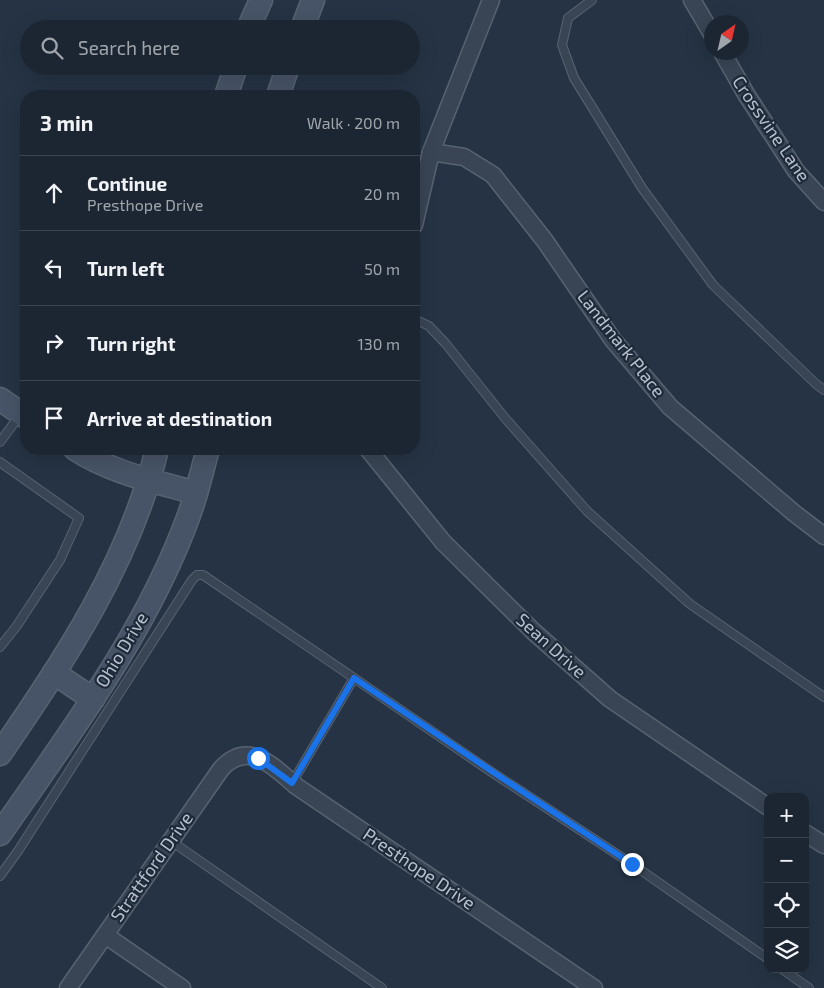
<!DOCTYPE html>
<meta charset="utf-8">
<style>
body{margin:0;font-family:"Exo 2",sans-serif;background:#29323f;color:#f1f3f6}
.controls{position:absolute;right:15px;bottom:15px;display:grid;overflow:hidden;border-radius:10px;box-shadow:0 5px 20px #0002}
.controls button{width:45px;height:45px;display:grid;place-items:center;padding:0;border:0;border-bottom:1px solid #3a434e;background:#1c2633;color:#f1f3f6;font:25px sans-serif}
.compass{position:absolute;left:704px;top:15px;width:45px;height:45px;border-radius:50%;background:#1c2633;box-shadow:0 5px 20px #0002;rotate:34deg}
.stop{position:absolute;width:15px;height:15px;margin:-11px;border:4px solid #1a73e8;border-radius:50%;background:#fff}
.stop.end{background:#1a73e8;border-color:#fff;box-shadow:0 1px 5px #0008}
.list{margin:0;padding:0;list-style:none}
h2{display:flex;justify-content:space-between;align-items:center;height:65px;margin:0;padding:0 20px;font-size:21px}
h2 small{font-size:16px;font-weight:400;color:#a0a5ac}
.list li{display:grid;grid-template-columns:32px 1fr auto;gap:15px;align-items:center;box-sizing:border-box;height:75px;padding:0 20px;border-top:1px solid #3a434e}
.list b{display:block;font-size:19px;white-space:nowrap}
.list p{margin:0;font-size:16px;white-space:nowrap;color:#a0a5ac}
.list em{font-size:16px;font-style:normal;color:#a0a5ac}
.icon{flex:none;width:28px;height:28px;fill:none;stroke:currentColor;stroke-width:2;stroke-linecap:round;stroke-linejoin:round}
.map{position:relative;flex:none;width:824px;height:988px;overflow:hidden}
.search{position:absolute;background:#1c2633;box-shadow:0 5px 20px #0002;left:20px;top:20px;width:400px;height:55px;display:flex;align-items:center;gap:12px;box-sizing:border-box;padding:0 18px;border-radius:28px;color:#a0a5ac;font-size:19px}
.panel{position:absolute;background:#1c2633;box-shadow:0 5px 20px #0002;left:20px;top:90px;width:400px;height:365px;border-radius:20px}
.map>svg:first-child{display:block}
.lines{fill:none;stroke-linecap:round;stroke-linejoin:round}
.lane-casing{stroke:#586371;stroke-width:10}
.street-casing{stroke:#586371;stroke-width:19}
.secondary-casing{stroke:#586371;stroke-width:25}
.lane{stroke:#394554;stroke-width:8}
.street{stroke:#394554;stroke-width:16}
.secondary{stroke:#475467;stroke-width:22}
.route{stroke:#1a73e8;stroke-width:6}
.labels{text-anchor:middle;stroke-width:4.5;stroke-linejoin:round;paint-order:stroke}
.street-label{font-size:18px;fill:#b7c0cd;stroke:#1e2a39}
</style>
<div class="map">
<svg width="824" height="988" viewBox="0 0 824 988">
<rect width="100%" height="100%" fill="#253344"/>
<g class="lines">
<defs>
<g id="lane">
<path d="M592 0 568 18 562 45 574 78 642 188 713 285 816 384 824 390"/>
<path d="M414 319 429 326 446 344 505 418 587 511 690 604 824 697"/>
<path d="M0 442 20 415"/>
<path d="M0 462 79 518 60 560 16 627 0 647"/>
<path d="M292 783 354 678"/>
<path d="M171 841 382 988"/>
<path d="M0 876 18 851 192 580 197 575H203L493 773 632 864 768 959"/>
<path d="M782 969 809 988"/>
</g>
<g id="street">
<path d="M692 0 712 34"/>
<path d="M722 52 746 94 796 171 824 202"/>
<path d="M431 152 464 157 493 175 545 241 613 340 670 407 794 513 824 536"/>
<path d="M414 225 431 152 491 0"/>
<path d="M368 449 443 542 534 632 610 699 768 807"/>
<path d="M805 833 824 845"/>
<path d="M105 935 182 988"/>
<path d="M68 988 221 769C248 739 273 766 296 786L594 988"/>
</g>
<g id="secondary">
<path d="M248 29 261 0"/>
<path d="M302 29 313 0"/>
<path d="M226 96 236 66"/>
<path d="M278 96 288 66"/>
<path d="M0 399 26 417"/>
<path d="M75 449C112 473 154 481 196 493"/>
<path d="M54 673 93 699"/>
<path d="M0 754C65 659 130 562 157 449"/>
<path d="M0 834C70 733 147 631 189 515 197 493 202 471 208 449"/>
</g>
</defs>
<!-- lane casing -->
<use href="#lane" class="lane-casing"/>
<!-- street casing -->
<use href="#street" class="street-casing"/>
<!-- secondary casing -->
<use href="#secondary" class="secondary-casing"/>
<!-- lane -->
<use href="#lane" class="lane"/>
<!-- street -->
<use href="#street" class="street"/>
<!-- secondary -->
<use href="#secondary" class="secondary"/>
</g>
<g class="lines">
<!-- route -->
<path class="route" d="M258 758 292 783 354 678 493 772 632 864"/>
</g>
<g class="labels">
<!-- street labels -->
<g class="street-label">
<text transform="translate(771 129) rotate(56)" y="6">Crossvine Lane</text>
<text transform="translate(621 344) rotate(52)" y="6">Landmark Place</text>
<text transform="translate(551 646) rotate(42)" y="6">Sean Drive</text>
<text transform="translate(122 650) rotate(-59)" y="6">Ohio Drive</text>
<text transform="translate(152 867) rotate(-55)" y="6">Strattford Drive</text>
<text transform="translate(419 869) rotate(34)" y="6">Presthope Drive</text>
</g>
</g>
</svg>
<div class="controls">
<button>+</button>
<button>−</button>
<button><svg class="icon" aria-label="locate" viewBox="0 0 24 24"><circle cx="12" cy="12" r="6"/><path d="M12 2v4M12 18v4M2 12h4M18 12h4"/></svg></button>
<button><svg class="icon" aria-label="layers" viewBox="0 0 24 24"><path d="M12 4l9 5-9 5-9-5zM3 14l9 5 9-5"/></svg></button>
</div>
<svg class="compass" viewBox="-18 -18 36 36"><path d="M0-13l5 13h-10z" fill="#e53935"/><path d="M0 13l5-13h-10z" fill="#a0a5ac"/></svg>
<div class="stop" style="left:258px;top:758px"></div>
<div class="stop end" style="left:632px;top:864px"></div>
<div class="search"><svg class="icon" aria-label="search" viewBox="0 0 24 24"><circle cx="10" cy="10" r="6"/><path d="M15 15l6 6"/></svg>Search here</div>
<section class="panel">
<h2>3 min<small>Walk · 200 m</small></h2>
<ul class="list">
<li><svg class="icon" aria-label="ahead" viewBox="0 0 24 24"><path d="M12 20V5M6 11l6-6 6 6"/></svg><div><b>Continue</b><p>Presthope Drive</p></div><em>20 m</em></li>
<li><svg class="icon" aria-label="left" viewBox="0 0 24 24"><path d="M17 20v-9H6M10 6l-5 5 5 5"/></svg><div><b>Turn left</b></div><em>50 m</em></li>
<li><svg class="icon" aria-label="right" viewBox="0 0 24 24"><path d="M7 20v-9h11M14 6l5 5-5 5"/></svg><div><b>Turn right</b></div><em>130 m</em></li>
<li><svg class="icon" aria-label="arrive" viewBox="0 0 24 24"><path d="M6 21V4h12l-3 4 3 4H6"/></svg><div><b>Arrive at destination</b></div></li>
</ul>
</section>
</div>
